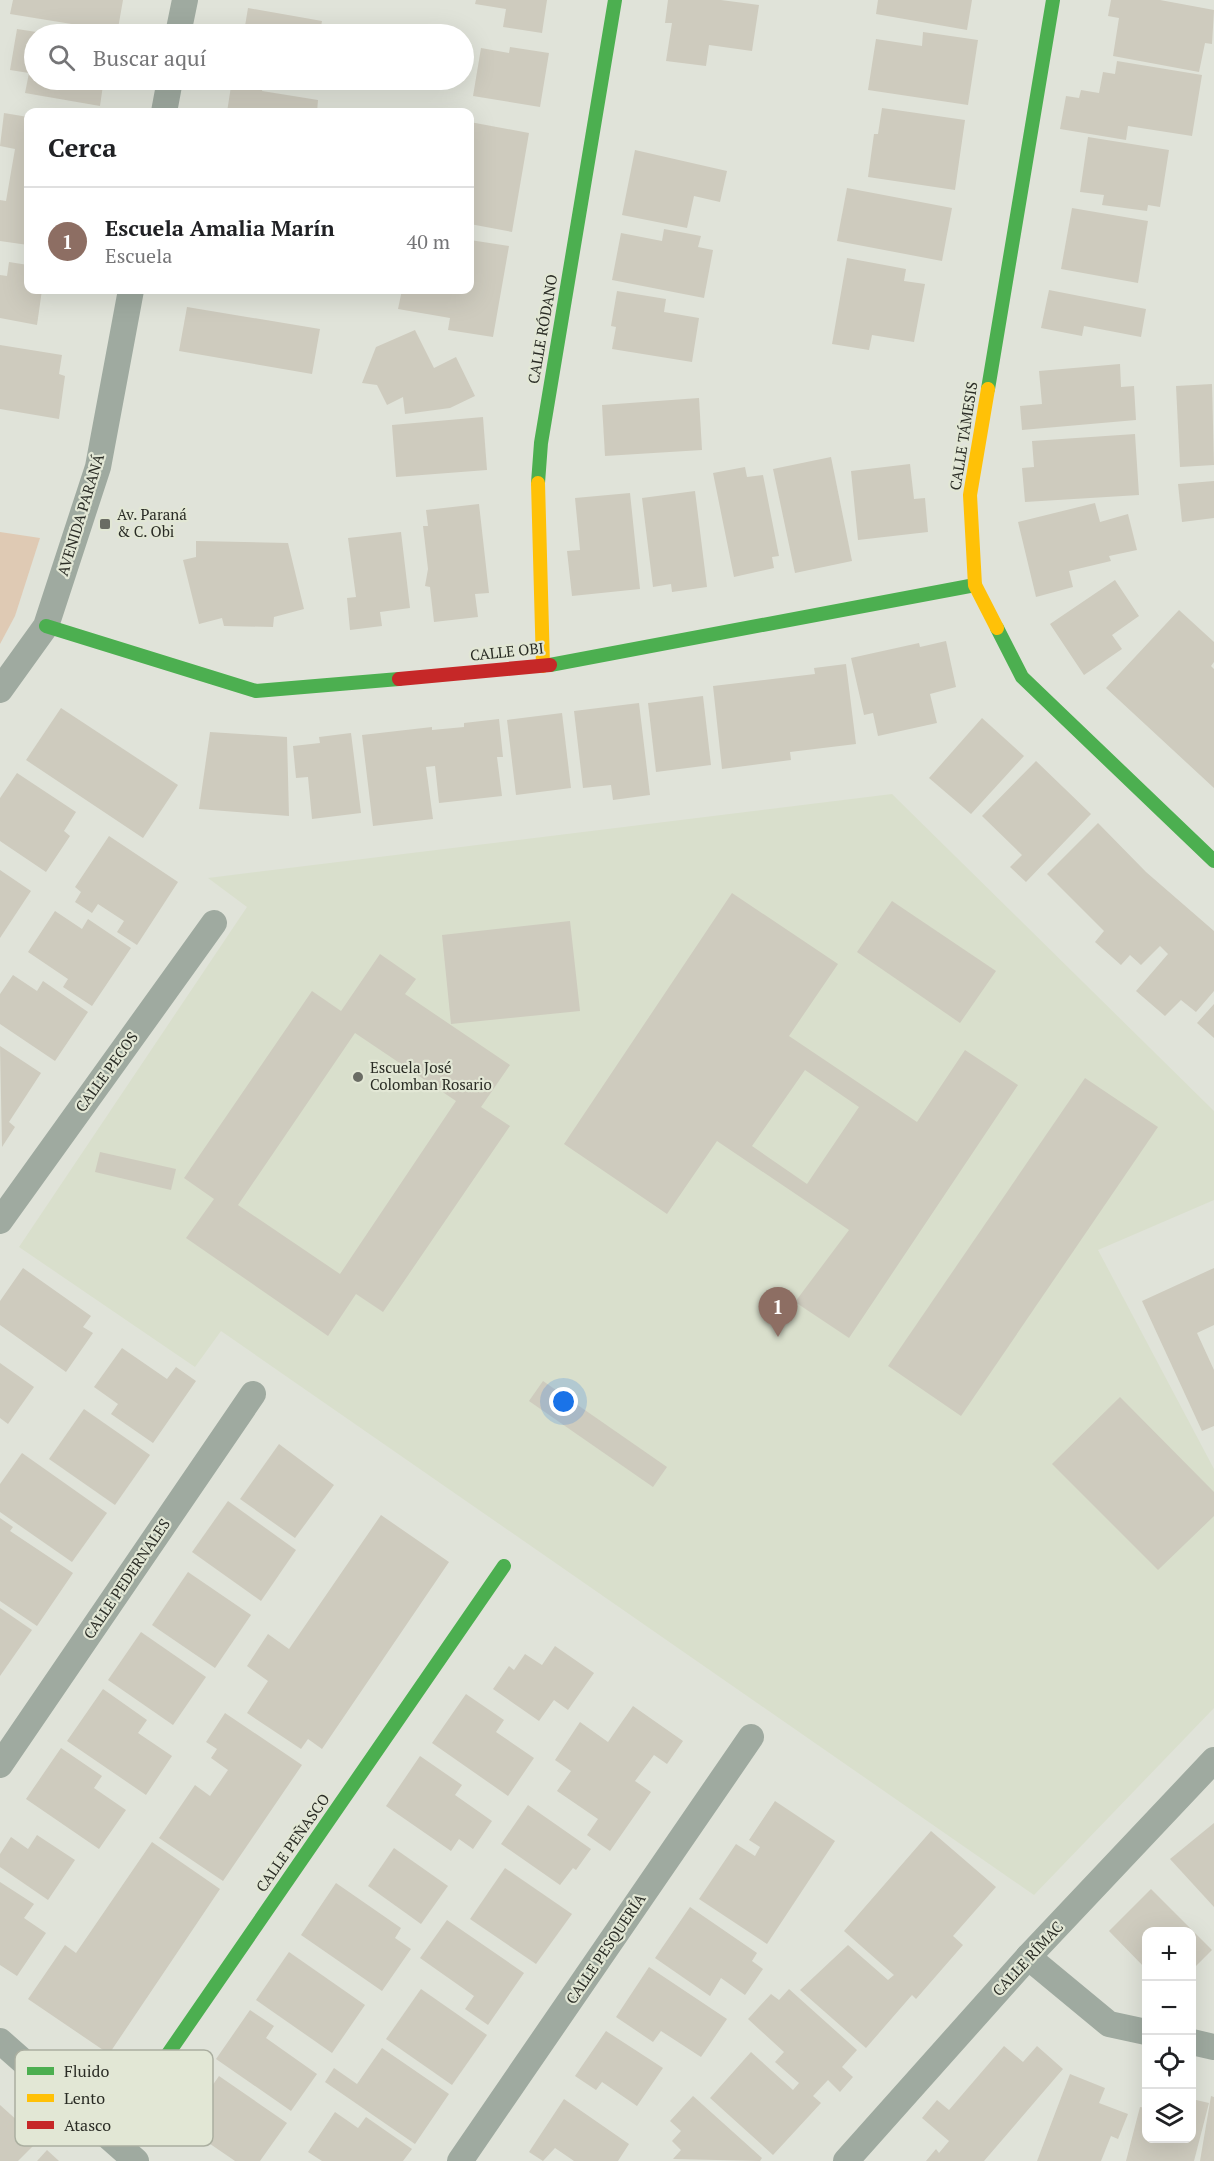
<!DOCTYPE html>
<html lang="es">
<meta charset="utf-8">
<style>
body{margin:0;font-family:"PT Serif",serif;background:#f2f2f2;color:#202124}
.controls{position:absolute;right:18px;bottom:18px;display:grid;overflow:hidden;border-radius:12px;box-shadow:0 6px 24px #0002}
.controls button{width:54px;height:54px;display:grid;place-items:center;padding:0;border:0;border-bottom:2px solid #e0e0e0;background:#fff;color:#202124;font:30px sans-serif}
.you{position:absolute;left:564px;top:1402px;width:21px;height:21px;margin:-15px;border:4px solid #fff;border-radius:50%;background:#1a73e8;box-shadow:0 0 0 9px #1a73e833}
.badge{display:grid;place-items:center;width:39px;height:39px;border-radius:50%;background:#111827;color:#fff;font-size:20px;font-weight:700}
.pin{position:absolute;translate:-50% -50px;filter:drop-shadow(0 2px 3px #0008)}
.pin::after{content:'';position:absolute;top:32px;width:21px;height:18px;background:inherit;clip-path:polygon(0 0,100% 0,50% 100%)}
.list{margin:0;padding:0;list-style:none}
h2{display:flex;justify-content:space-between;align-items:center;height:78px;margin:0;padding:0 24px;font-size:26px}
h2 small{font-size:20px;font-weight:400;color:#757577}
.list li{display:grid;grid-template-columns:39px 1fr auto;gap:18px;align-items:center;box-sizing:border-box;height:108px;padding:0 24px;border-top:2px solid #e0e0e0}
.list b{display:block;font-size:22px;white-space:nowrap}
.list p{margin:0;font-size:20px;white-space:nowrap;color:#757577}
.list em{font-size:20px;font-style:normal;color:#757577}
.icon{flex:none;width:33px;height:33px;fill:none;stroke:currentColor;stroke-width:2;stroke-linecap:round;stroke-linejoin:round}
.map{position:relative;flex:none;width:1214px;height:2161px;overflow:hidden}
.search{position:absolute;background:#fff;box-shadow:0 6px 24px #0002;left:24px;top:24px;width:450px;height:66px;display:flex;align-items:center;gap:15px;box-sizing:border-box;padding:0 21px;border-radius:33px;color:#757577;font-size:22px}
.panel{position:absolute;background:#fff;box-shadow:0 6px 24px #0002;left:24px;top:108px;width:450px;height:186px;border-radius:12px}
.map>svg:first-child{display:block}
.built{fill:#d9dfcc}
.green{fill:#dfcab4}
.building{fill:#cecbbe;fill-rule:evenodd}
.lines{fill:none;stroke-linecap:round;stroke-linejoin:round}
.street{stroke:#9faaa0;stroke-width:26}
.fast{stroke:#4caf50;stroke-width:14}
.slow{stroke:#ffc107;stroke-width:14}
.jam{stroke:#c62828;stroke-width:14}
.poi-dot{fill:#6a6c64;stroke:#e2e7d5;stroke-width:2}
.labels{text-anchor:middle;stroke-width:4.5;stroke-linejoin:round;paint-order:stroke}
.street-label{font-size:15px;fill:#2a2c25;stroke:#e2e7d5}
.poi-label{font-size:15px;fill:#2a2c25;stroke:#e2e7d5;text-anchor:start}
.key{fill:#e2e7d5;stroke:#abafa0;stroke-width:1.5}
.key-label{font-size:16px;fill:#2a2c25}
</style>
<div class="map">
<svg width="1214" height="2161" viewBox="0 0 1214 2161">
<rect width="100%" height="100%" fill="#e0e3d9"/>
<!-- built -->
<path class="built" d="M892 794 1214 1111V1200L1098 1250 1214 1469V1708L1034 1895 221 1331 195 1367 19 1247 247 907 208 878Z"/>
<!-- green -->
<path class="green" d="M0 532 40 538 15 616 0 644Z"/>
<!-- building -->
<g class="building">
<path d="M13 0H123L117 34H89L90 27 10 14Z"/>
<path d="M476 0H547L542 33 503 27 506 9 475 4Z"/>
<path d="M668 0H721L759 5 752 51 709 45 706 66 666 61 672 23H665Z"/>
<path d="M878 0H972L967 30 876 14Z"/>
<path d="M1111 0H1160L1214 10 1212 44 1205 43 1199 72 1113 56 1119 18 1108 16Z"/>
<path d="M248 8 322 21 320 32 326 34H240V31L244 32Z"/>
<path d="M17 29 43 33 34 34V80H116L115 87 103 85 100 106 25 93 29 73 10 70Z"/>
<path d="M923 32 978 40 968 105 868 90 876 39 922 46Z"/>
<path d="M510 47 549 53 540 107 473 96 481 48 509 53Z"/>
<path d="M1117 61 1202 75 1192 136 1128 126 1126 140 1060 129 1066 96 1079 98 1081 90 1099 93 1103 72 1115 74Z"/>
<path d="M232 80H264L262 91 318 100 317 112H227Z"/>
<path d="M299 80H334L333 87Z"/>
<path d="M882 108 965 120 955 190 868 177 874 134H878Z"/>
<path d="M4 113 28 117V245L0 241V200L6 201 15 149 0 146Z"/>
<path d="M470 122 529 133 512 232 470 224Z"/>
<path d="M1088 137 1169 150 1160 207 1148 205 1147 211 1102 205 1104 195 1080 192Z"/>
<path d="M635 150 727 171 720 202 694 196 687 228 622 215Z"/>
<path d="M847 188 952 208 942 261 837 241Z"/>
<path d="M1072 208 1148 221 1138 283 1061 269Z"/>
<path d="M664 229 701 236 698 247 713 250 704 298 612 280 621 233 662 241Z"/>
<path d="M470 240 509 246 493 337 448 330 450 318 398 309 402 290H470Z"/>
<path d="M847 258 906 269 904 281 925 284 914 342 872 335 869 350 832 344Z"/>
<path d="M9 262 28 265V290H42L37 325 0 318V275L7 276Z"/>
<path d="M1049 290 1146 309 1141 337 1084 326 1082 336 1041 328Z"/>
<path d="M617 291 666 299 664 312 699 318 692 362 612 349 616 327 611 326Z"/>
<path d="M187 307 320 329 312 374 179 351Z"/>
<path d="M415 330 434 368 456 357 475 396 450 408 405 414 403 397 387 405 377 385 362 383 376 347Z"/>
<path d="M0 345 62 355 59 374 65 376 59 419 0 409Z"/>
<path d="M1120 364 1121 387 1134 386 1136 420 1022 430 1020 406 1042 404 1039 371Z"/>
<path d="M1212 384 1214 465 1180 467 1176 386Z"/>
<path d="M699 398 702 450 605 456 602 405Z"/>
<path d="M483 417 487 470 396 477 392 425Z"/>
<path d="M1135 434 1139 495 1025 502 1022 468 1034 467 1032 441Z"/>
<path d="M831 457 852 561 795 573 773 469Z"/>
<path d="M910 464 914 499 925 498 928 532 858 540 851 471Z"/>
<path d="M745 467 747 477 763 475 779 556 772 557 774 568 734 577 713 473Z"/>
<path d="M1214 481V518L1182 522 1178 484Z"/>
<path d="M695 491 707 587 672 592 671 584 653 587 642 498Z"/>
<path d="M630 493 640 589 572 596 567 551 580 550 575 498Z"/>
<path d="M1095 503 1100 522 1128 514 1137 550 1109 556 1111 561 1069 571 1073 587 1036 597 1018 522Z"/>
<path d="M479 504 489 593 475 594 478 617 434 622 430 587 425 586 428 569 423 526H428L426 510Z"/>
<path d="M401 532 410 608 380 612 382 626 350 630 347 598 356 597 348 538Z"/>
<path d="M196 541 288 543 304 609 274 617 273 627 224 626 222 618 199 624 183 560 196 557Z"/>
<path d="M1115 580 1139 616 1112 635 1122 649 1084 675 1050 624Z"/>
<path d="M1179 610 1214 642V662L1211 666 1214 669V788L1106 688Z"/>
<path d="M946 641 956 687 930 694 937 723 878 736 873 713 864 715 851 658 919 643 920 647Z"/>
<path d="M846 664 856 744 790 752 791 760 722 769 713 686 815 674 814 668Z"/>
<path d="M703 696 711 765 656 772 648 703Z"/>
<path d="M639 703 650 795 613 800 611 785 583 788 574 711Z"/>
<path d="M61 708 178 785 143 838 26 760Z"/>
<path d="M562 713 571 788 516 795 507 720Z"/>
<path d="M982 718 1024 756 971 814 929 778Z"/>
<path d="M499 719 503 757H497L502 796 439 803 435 766 426 767 433 819 373 826 362 735 432 727V730L464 727V723Z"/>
<path d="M210 732 287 737 289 816 199 809Z"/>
<path d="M351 733 361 813 312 819 308 777 296 778 293 746 320 743 319 737Z"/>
<path d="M1036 761 1091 814 1026 882 1010 867 1022 855 982 816Z"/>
<path d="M17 773 76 812 64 831 70 836 46 872 0 841V798Z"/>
<path d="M1098 823 1146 872 1214 931V991L1196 1012 1181 1000 1165 1016 1136 991 1168 954 1160 946 1141 965 1130 955 1121 965 1095 942 1104 931 1047 874Z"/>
<path d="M109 836 178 882 137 945 117 932 124 921 98 904 92 913 75 902 81 892 75 887Z"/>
<path d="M0 870 31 891 0 938Z"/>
<path d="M732 893 838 964 789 1036 917 1122 965 1050 1018 1085 849 1338 795 1302 849 1230 717 1141 667 1214 564 1144ZM805 1070 859 1107 807 1184 752 1146Z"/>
<path d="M892 901 996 971 960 1023 857 952Z"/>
<path d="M55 911 82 929 88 919 131 948 92 1006 63 987 68 979 28 952Z"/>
<path d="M570 921 580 1011 451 1024 442 935Z"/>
<path d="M380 954 416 979 405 994 510 1065 481 1107 510 1126 383 1312 356 1294 328 1336 186 1238 214 1199 184 1178 312 991 341 1011ZM355 1033 456 1101 340 1274 238 1205Z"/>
<path d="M13 975 37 991 43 981 88 1012 55 1061 0 1024V994Z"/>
<path d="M1214 1004V1038L1197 1023Z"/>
<path d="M0 1046 41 1073 9 1122 15 1127 2 1147Z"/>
<path d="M1085 1078 1158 1127 961 1416 888 1366Z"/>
<path d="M100 1152 176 1169 171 1190 95 1172Z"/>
<path d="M23 1268 91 1316 83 1327 93 1333 66 1372 0 1325V1301Z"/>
<path d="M1214 1268V1325L1197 1333 1214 1370V1426L1202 1431 1142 1301Z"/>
<path d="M122 1348 167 1379 176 1367 196 1381 153 1443 111 1414 118 1404 94 1387Z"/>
<path d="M0 1363 34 1387 8 1424 0 1418Z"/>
<path d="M543 1381 667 1467 653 1487 529 1401Z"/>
<path d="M1120 1397 1214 1492V1516L1158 1570 1052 1464Z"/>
<path d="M84 1409 150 1455 115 1505 49 1459Z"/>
<path d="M279 1444 334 1485 295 1538 240 1499Z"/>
<path d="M22 1453 107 1513 72 1562 0 1512V1484Z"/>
<path d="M228 1501 296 1550 261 1601 192 1552Z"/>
<path d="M381 1515 449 1562 322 1749 308 1739 301 1749 247 1713 268 1681 247 1666 268 1634 289 1649Z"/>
<path d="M0 1518 13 1527 10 1531 73 1573 37 1626 0 1601Z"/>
<path d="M188 1572 251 1615 215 1668 152 1625Z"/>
<path d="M0 1608 32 1630 0 1676Z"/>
<path d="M141 1632 206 1677 173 1725 108 1680Z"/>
<path d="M555 1646 594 1673 568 1710 554 1700 539 1721 493 1689 509 1666 514 1670 525 1654 542 1665Z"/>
<path d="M103 1689 147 1720 138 1733 172 1756 146 1795 67 1741Z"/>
<path d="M466 1694 504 1720 496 1732 534 1758 508 1796 432 1743Z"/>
<path d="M633 1706 683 1741 667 1764 654 1755 635 1781 651 1792 610 1851 587 1835 598 1819 557 1791 571 1771 555 1760 580 1722 608 1742Z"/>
<path d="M225 1713 302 1765 223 1881 159 1838 195 1785 210 1796 228 1770 211 1758 217 1749 206 1742Z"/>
<path d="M61 1748 102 1776 94 1788 126 1810 99 1849 26 1799Z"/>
<path d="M420 1756 462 1785 455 1795 492 1821 473 1849 459 1839 451 1851 386 1806Z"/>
<path d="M775 1801 835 1841 767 1944 699 1899 736 1844 755 1856 760 1847 749 1840Z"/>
<path d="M528 1805 591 1849 576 1870 573 1868 560 1885 501 1844Z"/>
<path d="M1214 1823V1907L1170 1859Z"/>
<path d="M931 1831 996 1887 953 1936 963 1945 916 1999 912 1995 866 2048 800 1990 848 1945 888 1980 894 1975 844 1931Z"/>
<path d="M37 1835 75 1860 48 1900 0 1867V1854L11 1837 28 1849Z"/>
<path d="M152 1842 220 1889 109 2054 28 1999 65 1945 76 1953Z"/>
<path d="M394 1848 448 1886 421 1924 368 1886Z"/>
<path d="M505 1868 572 1914 536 1964 470 1919Z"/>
<path d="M0 1882 34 1904 24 1918 46 1933 17 1976 0 1965Z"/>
<path d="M336 1883 401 1928 395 1938 411 1949 382 1991 301 1935Z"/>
<path d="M1151 1889 1212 1950 1192 1970V1932H1146V1969L1109 1931Z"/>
<path d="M690 1907 757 1953 752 1961 763 1969 745 1995 721 1978 710 1996 655 1958Z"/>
<path d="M447 1920 524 1973 488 2025 465 2009 474 1996 420 1958Z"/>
<path d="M289 1952 365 2005 332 2053 256 2000Z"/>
<path d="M649 1967 727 2019 701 2057 661 2031 653 2042 616 2017Z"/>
<path d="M421 1989 487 2035 452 2085 386 2039Z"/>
<path d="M789 1989 857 2050 842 2067 853 2077 840 2092 828 2080 813 2096 821 2103 773 2155 710 2098 751 2052 793 2090 799 2083 775 2062 784 2052 748 2019 771 1994 779 2000Z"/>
<path d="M250 2010 274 2026 266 2038 317 2074 291 2111 216 2059Z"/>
<path d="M606 2031 663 2068 637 2106 602 2082 596 2090 575 2076Z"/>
<path d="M1004 2046 1023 2062 1037 2046 1063 2069 984 2161H926L936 2149 939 2153 949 2141 922 2118 937 2100 949 2110Z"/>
<path d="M382 2048 449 2094 415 2144 325 2082 334 2068 357 2084Z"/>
<path d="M1070 2074 1105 2088 1099 2103 1128 2114 1118 2139 1111 2136 1101 2161H1037Z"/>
<path d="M219 2076 287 2123 260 2161H235L200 2137 210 2124 194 2112Z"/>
<path d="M693 2096 762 2158 760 2161 673 2159 681 2150 672 2141 681 2131 670 2121Z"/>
<path d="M1211 2096 1214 2097V2161H1200Z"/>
<path d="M564 2099 629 2144 618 2161H574L555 2148 543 2161 529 2152Z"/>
<path d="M1192 2099 1209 2103 1194 2161H1126L1140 2107 1146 2108V2138H1192Z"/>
<path d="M0 2105 39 2140 18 2161H0Z"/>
<path d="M335 2112 358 2128 366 2117 412 2149 403 2161H322L308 2152Z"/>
<path d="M47 2150 59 2161H37Z"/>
</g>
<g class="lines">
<!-- street -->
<g class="street">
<path d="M178 34 185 0"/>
<path d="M164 112 170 80"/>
<path d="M0 690 46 626 98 467 131 290"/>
<path d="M0 1221 214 923"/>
<path d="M0 1765 253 1394"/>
<path d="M1028 1957 1109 2024 1146 2032"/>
<path d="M0 2041 136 2161"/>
<path d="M1192 2042 1214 2047"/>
<path d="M460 2161 751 1737"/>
<path d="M846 2161 1028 1957 1214 1760"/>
</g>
<!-- fast -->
<g class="fast">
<path d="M988 389 1053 0"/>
<path d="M538 483 541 443 615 0"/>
<path d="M46 626 256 691 399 679"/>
<path d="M997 628 1022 677 1214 861"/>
<path d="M550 665 975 585"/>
<path d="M110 2138 504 1566"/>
</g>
<!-- slow -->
<g class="slow">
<path d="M988 389 970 495 975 585 997 628"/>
<path d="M538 483 543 666"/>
</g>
<!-- jam -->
<path class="jam" d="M399 679 550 665"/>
</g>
<!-- markers -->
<g class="poi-dot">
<rect x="99" y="518" width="12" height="12" rx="3"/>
<circle cx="358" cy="1077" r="6"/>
</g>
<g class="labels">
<!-- street labels -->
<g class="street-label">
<text transform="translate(543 329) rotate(-80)" y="5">CALLE RÓDANO</text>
<text transform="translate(964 436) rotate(-81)" y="5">CALLE TÁMESIS</text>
<text transform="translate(81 515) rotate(-73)" y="5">AVENIDA PARANÁ</text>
<text transform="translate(507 652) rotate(-6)" y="5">CALLE OBI</text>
<text transform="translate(107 1072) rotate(-54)" y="5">CALLE PECOS</text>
<text transform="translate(127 1579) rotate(-56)" y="5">CALLE PEDERNALES</text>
<text transform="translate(293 1843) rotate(-55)" y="5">CALLE PEÑASCO</text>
<text transform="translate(606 1949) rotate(-56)" y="5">CALLE PESQUERÍA</text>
<text transform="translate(1028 1959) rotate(-47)" y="5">CALLE RÍMAC</text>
</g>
<!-- poi labels -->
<g class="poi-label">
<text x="117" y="520">Av. Paraná<tspan x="117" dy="17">&amp; C. Obi</tspan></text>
<text x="370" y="1073">Escuela José<tspan x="370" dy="17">Colomban Rosario</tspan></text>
</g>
</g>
<!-- legend -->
<rect x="15" y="2050" width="198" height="96" rx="9" class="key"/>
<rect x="27" y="2067" width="27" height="8" fill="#4caf50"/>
<rect x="27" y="2094" width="27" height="8" fill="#ffc107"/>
<rect x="27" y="2121" width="27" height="8" fill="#c62828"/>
<g class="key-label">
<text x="64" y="2077">Fluido</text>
<text x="64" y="2104">Lento</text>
<text x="64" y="2131">Atasco</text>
</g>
</svg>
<div class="controls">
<button>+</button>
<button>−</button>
<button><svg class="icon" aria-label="locate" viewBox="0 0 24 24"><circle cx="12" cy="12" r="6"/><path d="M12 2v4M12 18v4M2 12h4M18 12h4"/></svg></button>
<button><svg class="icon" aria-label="layers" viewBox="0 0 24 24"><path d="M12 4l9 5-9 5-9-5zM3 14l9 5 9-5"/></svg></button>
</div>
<div class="you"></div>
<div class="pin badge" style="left:778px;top:1337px;background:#8d6e63">1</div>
<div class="search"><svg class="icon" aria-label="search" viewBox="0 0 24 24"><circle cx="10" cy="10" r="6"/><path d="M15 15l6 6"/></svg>Buscar aquí</div>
<section class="panel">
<h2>Cerca<small></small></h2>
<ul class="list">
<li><span class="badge" style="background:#8d6e63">1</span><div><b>Escuela Amalia Marín</b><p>Escuela</p></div><em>40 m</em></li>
</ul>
</section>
</div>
